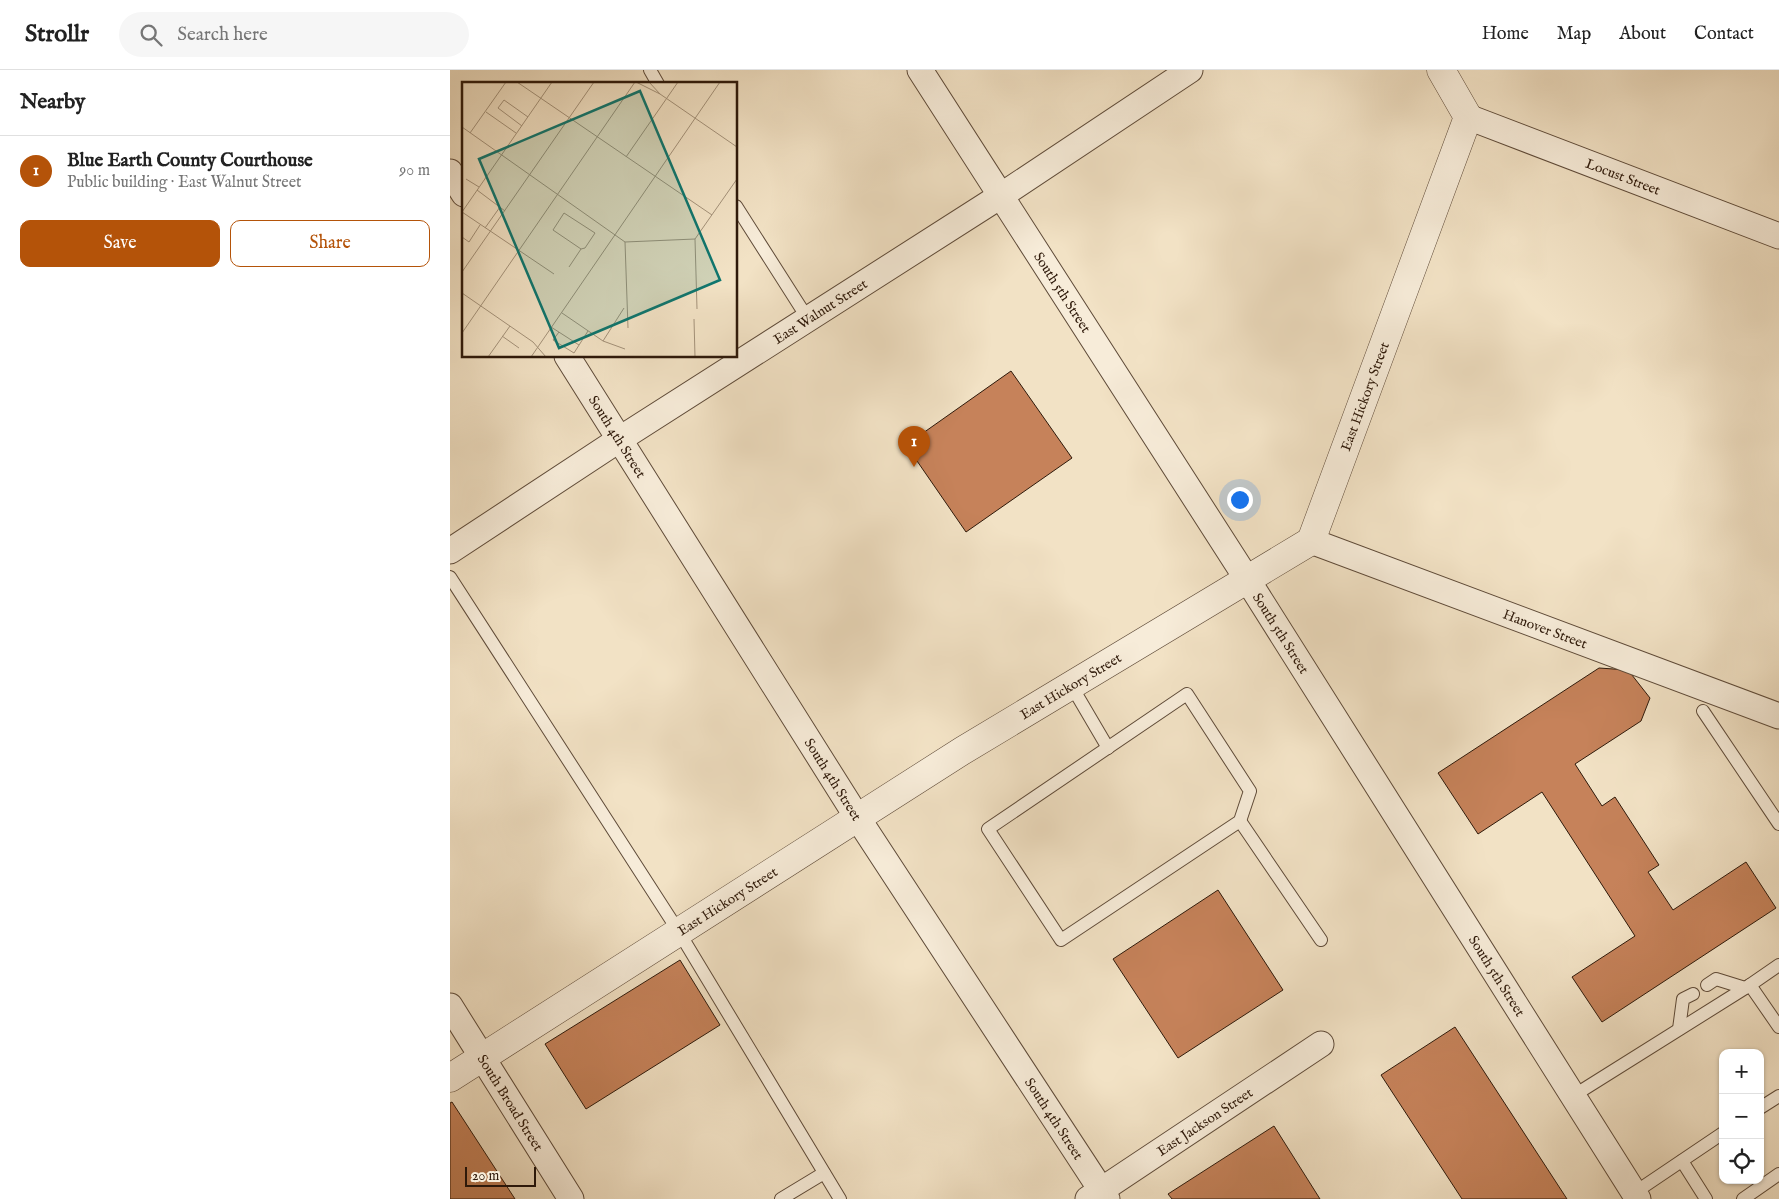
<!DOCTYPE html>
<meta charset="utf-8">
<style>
body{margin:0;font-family:"IM FELL English",serif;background:#f6f6f6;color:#222}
.controls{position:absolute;right:15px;bottom:15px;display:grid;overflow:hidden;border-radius:10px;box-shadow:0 1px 4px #0004}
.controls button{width:45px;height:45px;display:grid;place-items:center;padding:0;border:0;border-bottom:1px solid #e0e0e0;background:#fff;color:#222;font:25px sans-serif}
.scale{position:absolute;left:15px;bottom:12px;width:71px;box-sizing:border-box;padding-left:5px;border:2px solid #2e190a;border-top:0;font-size:14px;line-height:18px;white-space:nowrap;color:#2e190a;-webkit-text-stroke:4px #f7ecd9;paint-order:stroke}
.you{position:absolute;left:789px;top:429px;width:18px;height:18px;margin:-12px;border:4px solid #fff;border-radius:50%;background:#1a73e8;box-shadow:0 0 0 8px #1a73e833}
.badge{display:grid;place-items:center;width:32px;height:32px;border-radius:50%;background:#b45309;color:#fff;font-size:16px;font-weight:700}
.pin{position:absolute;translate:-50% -41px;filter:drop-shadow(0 1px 2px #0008)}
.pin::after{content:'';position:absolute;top:26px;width:18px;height:15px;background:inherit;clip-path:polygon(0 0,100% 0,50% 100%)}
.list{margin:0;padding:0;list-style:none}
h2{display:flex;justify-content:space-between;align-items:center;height:65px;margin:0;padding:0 20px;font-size:21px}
h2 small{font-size:16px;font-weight:400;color:#767676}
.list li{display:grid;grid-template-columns:32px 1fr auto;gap:15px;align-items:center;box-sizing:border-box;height:70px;padding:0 20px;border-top:1px solid #e0e0e0}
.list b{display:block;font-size:19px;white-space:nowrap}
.list p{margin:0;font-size:16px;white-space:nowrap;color:#767676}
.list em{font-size:16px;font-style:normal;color:#767676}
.actions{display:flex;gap:10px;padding:15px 20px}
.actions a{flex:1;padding:11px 0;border:1px solid #b45309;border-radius:10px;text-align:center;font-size:18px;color:#b45309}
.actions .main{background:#b45309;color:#fff}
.icon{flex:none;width:28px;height:28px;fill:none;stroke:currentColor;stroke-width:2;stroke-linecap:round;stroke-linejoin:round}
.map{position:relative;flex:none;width:1329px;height:1129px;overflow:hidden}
header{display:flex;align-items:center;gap:30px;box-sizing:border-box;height:70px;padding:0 25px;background:#fff;border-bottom:1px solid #e0e0e0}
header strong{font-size:24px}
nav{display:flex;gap:28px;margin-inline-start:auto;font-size:18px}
.search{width:350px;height:45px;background:#f6f6f6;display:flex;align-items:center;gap:12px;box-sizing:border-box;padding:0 18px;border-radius:28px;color:#767676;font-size:19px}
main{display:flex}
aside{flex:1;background:#fff}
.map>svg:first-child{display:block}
.building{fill:#c6825a;stroke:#2e190a}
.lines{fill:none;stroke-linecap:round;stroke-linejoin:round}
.service-casing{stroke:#5f4b39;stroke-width:14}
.minor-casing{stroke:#5f4b39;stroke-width:27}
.tertiary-casing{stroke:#5f4b39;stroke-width:29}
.service{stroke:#f7ecd9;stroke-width:12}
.minor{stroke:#f7ecd9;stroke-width:25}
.tertiary{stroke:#f7ecd9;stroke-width:28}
.labels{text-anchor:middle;stroke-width:5;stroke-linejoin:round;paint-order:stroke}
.street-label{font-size:14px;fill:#2e190a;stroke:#f7ecd9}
.inset-road{fill:none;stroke:#a4927a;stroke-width:1}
.view{fill:#0f766e;fill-opacity:0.15;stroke:#0f766e;stroke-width:2.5}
.inset-edge{fill:none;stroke:#2e190a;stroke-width:2.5}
</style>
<header>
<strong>Strollr</strong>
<div class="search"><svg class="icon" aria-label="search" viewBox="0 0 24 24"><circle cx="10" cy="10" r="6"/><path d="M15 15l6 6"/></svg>Search here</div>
<nav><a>Home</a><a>Map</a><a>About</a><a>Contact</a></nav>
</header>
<main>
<aside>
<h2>Nearby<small></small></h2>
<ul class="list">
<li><span class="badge">1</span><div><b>Blue Earth County Courthouse</b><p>Public building · East Walnut Street</p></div><em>90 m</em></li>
</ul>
<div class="actions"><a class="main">Save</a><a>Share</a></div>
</aside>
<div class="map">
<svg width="1329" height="1129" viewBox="0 0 1329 1129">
<rect width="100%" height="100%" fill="#f2e2c5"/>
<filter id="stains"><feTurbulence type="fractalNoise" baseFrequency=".004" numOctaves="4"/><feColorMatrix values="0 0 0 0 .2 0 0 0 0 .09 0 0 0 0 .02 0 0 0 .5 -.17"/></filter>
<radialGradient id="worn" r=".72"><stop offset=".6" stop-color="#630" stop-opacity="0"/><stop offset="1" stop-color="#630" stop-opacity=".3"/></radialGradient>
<!-- building -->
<g class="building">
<path d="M561 301 622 388 516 462 456 375Z"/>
<path d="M1149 598 1178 600 1200 628 1191 651 1125 694 1152 736 1165 727 1209 795 1198 802 1223 840 1296 792 1326 838 1152 952 1122 907 1185 866 1092 722 1028 764 988 703Z"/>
<path d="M768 820 833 920 728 988 663 889Z"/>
<path d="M230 890 270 955 136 1039 95 974Z"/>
<path d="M1005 957 1117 1129H1012L931 1005Z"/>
<path d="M2 1032 65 1129H0V1033Z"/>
<path d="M824 1056 870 1129H722L718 1124Z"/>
</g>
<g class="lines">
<defs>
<g id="service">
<path d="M200 0 208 14"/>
<path d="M286 136 358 249"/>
<path d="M0 507 229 862 390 1129"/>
<path d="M621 615 658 678"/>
<path d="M737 624 800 721 790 751 611 870 538 759Z"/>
<path d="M1253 641 1329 754"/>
<path d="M790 751 871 870"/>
<path d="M1257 915 1266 909 1295 918"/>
<path d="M1300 915 1329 957"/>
<path d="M1229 959 1233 929 1243 924"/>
<path d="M1123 1026 1300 915 1329 895"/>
<path d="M1310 1038 1329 1026"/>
<path d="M1232 1091 1256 1129"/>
<path d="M1184 1123 1273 1063"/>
<path d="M331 1129 374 1103"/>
<path d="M1293 1129 1329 1104"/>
</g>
<g id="minor">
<path id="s1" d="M470 0 797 509 1188 1129"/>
<path id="s2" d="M1018 47 1329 166"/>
<path d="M0 102 14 124"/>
<path id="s3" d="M117 286 407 747 657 1129"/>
<path id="s4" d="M861 471 1329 646"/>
<path id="s5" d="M0 481 170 369 552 125 740 0"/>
<path id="s6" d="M0 936 121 1129"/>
<path id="s7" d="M638 1129 871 974"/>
</g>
<g id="tertiary">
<path id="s8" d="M0 1008 512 681 861 471 1018 47 991 0"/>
</g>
</defs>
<!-- service casing -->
<use href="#service" class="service-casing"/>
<!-- minor casing -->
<use href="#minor" class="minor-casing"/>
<!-- tertiary casing -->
<use href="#tertiary" class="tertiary-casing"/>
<!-- service -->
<use href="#service" class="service"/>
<!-- minor -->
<use href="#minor" class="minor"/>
<!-- tertiary -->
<use href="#tertiary" class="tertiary"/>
</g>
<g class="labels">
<!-- street labels -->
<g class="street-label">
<text dy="5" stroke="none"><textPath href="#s2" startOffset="166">Locust Street</textPath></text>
<text dy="5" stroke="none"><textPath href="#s1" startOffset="264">South 5th Street</textPath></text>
<text dy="5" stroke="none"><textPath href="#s5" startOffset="441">East Walnut Street</textPath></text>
<text dy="5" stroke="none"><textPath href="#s8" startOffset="1169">East Hickory Street</textPath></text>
<text dy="5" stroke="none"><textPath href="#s3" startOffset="95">South 4th Street</textPath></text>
<text dy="5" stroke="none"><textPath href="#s4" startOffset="250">Hanover Street</textPath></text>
<text dy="5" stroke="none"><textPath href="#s1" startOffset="669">South 5th Street</textPath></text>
<text dy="5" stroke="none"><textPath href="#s8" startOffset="734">East Hickory Street</textPath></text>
<text dy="5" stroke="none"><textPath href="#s3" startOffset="500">South 4th Street</textPath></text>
<text dy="5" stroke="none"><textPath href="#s8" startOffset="329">East Hickory Street</textPath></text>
<text dy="5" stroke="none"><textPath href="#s1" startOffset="1074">South 5th Street</textPath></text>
<text dy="5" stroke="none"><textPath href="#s6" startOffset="114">South Broad Street</textPath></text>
<text dy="5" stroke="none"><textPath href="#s3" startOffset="905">South 4th Street</textPath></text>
<text dy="5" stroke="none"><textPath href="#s7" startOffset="140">East Jackson Street</textPath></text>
</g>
</g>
<!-- overview -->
<g transform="translate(12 12)">
<rect width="275" height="275" fill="#f2e2c5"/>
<path class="inset-road" d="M55 0 250 133M174 0 198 12M187 0 198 12 275 65M24 30 54 51M60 44 36 26 42 18 66 35M0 45 163 160 233 157M8 51 44 0M164 75 216 0M4 97 17 105M15 108 43 129M0 130 90 0M0 130 92 192M102 131 133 151 123 166 119 167 91 148ZM23 146 38 125M0 155 7 160 18 143M233 157 275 97M233 157 235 227M163 160 166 246M107 185 119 167M0 190 132 0M0 211 71 260 84 275M100 231 141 259 163 267M232 237 233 275M89 245 117 263M97 250 91 258 112 271 126 249M0 251 173 0M40 254 57 266M141 259 162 226M26 275 48 244M69 275 258 0"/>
<path class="view" d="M178 9 258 198 97 266 17 77Z"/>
<rect width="275" height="275" class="inset-edge"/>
</g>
<rect width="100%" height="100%" filter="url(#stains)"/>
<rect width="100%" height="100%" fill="url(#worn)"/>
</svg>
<div class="controls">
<button>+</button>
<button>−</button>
<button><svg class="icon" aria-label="locate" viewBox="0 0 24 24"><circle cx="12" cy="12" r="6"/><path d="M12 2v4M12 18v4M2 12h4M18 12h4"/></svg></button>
</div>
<div class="scale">20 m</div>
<div class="you"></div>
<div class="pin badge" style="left:464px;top:397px">1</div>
</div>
</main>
